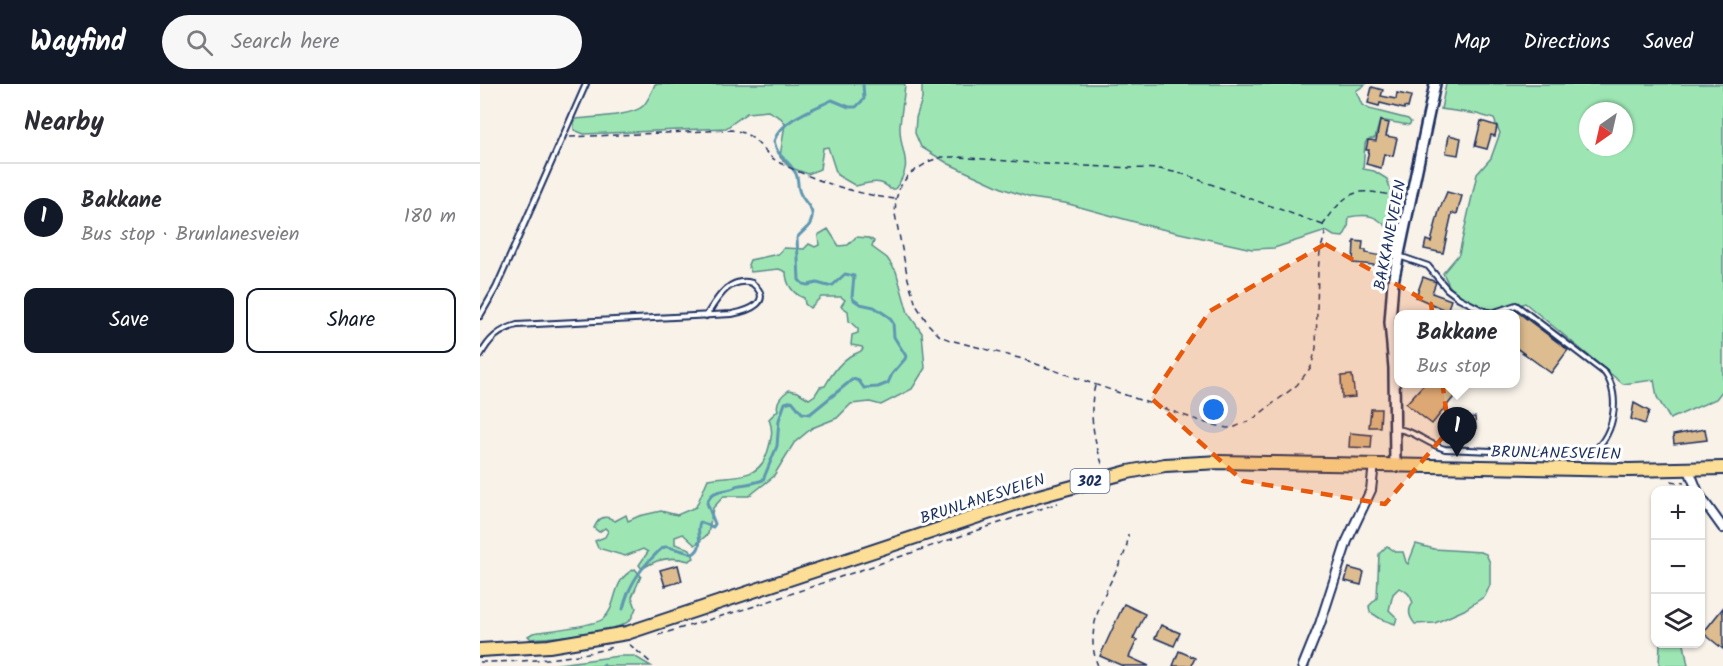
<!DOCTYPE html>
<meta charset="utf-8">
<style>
body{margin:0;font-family:Kalam,sans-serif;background:#f7f7f7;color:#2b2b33}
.controls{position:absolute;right:18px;bottom:18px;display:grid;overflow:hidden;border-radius:12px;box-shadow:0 2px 4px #0004}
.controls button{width:54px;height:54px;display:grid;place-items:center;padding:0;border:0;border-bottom:2px solid #e1e1e2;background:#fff;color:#2b2b33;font:30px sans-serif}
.compass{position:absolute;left:1099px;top:18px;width:54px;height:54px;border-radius:50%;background:#fff;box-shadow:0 2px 4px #0004;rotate:214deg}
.you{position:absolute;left:734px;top:326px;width:21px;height:21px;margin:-15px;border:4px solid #fff;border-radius:50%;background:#1a73e8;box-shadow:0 0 0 9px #1a73e833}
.badge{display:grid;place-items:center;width:39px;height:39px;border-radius:50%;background:#111827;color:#fff;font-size:20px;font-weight:700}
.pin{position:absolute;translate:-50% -50px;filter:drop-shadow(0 2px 3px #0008)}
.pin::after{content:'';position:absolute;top:32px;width:21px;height:18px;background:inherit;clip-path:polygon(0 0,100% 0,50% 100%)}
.popup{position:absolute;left:914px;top:226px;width:126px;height:78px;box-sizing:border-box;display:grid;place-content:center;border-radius:12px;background:#fff;filter:drop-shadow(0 2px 4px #0005);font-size:20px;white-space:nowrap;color:#7c7c81}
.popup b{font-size:22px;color:#2b2b33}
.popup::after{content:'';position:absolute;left:50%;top:100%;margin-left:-12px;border:12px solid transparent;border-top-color:#fff}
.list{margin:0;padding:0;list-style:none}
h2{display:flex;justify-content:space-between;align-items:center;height:78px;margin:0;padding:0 24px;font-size:26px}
h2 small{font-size:20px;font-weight:400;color:#7c7c81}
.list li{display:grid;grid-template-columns:39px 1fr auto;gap:18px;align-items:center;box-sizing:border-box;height:108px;padding:0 24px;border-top:2px solid #e1e1e2}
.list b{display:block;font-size:22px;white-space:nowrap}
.list p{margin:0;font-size:20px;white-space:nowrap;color:#7c7c81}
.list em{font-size:20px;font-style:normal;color:#7c7c81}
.actions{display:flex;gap:12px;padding:18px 24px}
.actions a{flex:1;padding:14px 0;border:2px solid #111827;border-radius:12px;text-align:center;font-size:21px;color:#111827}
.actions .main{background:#111827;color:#fff}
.icon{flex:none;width:33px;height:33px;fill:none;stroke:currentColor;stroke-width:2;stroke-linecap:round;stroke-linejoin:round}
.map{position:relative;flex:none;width:1243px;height:582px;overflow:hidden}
header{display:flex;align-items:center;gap:36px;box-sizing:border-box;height:84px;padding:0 30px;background:#111827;color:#fff}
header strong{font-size:28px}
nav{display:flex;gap:33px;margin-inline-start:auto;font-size:21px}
.search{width:420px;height:54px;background:#f7f7f7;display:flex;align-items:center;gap:15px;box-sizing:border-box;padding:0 21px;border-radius:33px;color:#7c7c81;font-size:22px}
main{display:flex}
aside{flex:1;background:#fff}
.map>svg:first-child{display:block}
.green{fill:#9de6b4;stroke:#5c8a89;stroke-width:1.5;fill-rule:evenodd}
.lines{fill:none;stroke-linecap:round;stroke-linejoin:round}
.stream{stroke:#5f97b1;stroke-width:3}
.building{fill:#ddbc8f;stroke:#1b2f5e;stroke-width:1.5}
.service-casing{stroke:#1b2f5e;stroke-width:8}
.minor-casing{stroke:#1b2f5e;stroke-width:12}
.tertiary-casing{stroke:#1b2f5e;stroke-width:14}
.primary-casing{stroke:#1b2f5e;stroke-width:16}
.path{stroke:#1b2f5e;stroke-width:1.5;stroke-dasharray:6 4.5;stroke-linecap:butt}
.service{stroke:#fff;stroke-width:4}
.minor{stroke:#fff;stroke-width:8}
.tertiary{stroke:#fff;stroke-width:9}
.primary{stroke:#fcde96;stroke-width:12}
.marked{fill:#e8590c;fill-opacity:0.2;stroke:#e8590c;stroke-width:4.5;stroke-dasharray:12 8;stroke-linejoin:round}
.labels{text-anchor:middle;stroke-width:6;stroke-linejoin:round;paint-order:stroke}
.shield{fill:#fff;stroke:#5f6d8e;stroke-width:1.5}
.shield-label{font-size:15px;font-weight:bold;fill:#1b2f5e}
.street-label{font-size:16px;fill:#1b2f5e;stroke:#fff}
</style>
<header>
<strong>Wayfind</strong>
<div class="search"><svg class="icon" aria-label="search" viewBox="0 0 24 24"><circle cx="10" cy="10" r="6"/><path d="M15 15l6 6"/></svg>Search here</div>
<nav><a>Map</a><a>Directions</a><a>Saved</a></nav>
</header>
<main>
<aside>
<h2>Nearby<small></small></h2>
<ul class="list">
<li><span class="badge">1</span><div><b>Bakkane</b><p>Bus stop · Brunlanesveien</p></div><em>180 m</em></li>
</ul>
<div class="actions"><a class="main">Save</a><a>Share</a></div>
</aside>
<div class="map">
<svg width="1243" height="582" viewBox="0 0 1243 582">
<rect width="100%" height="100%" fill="#f8f2e9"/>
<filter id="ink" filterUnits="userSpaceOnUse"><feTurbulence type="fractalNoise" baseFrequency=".0167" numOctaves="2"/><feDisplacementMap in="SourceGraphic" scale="12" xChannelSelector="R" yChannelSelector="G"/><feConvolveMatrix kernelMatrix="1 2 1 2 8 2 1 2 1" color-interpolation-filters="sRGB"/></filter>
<g filter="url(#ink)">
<!-- green -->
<g class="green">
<path d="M175 0H425C424 14 421 28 420 42 419 71 436 77 415 105H410C401 94 388 99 376 102L357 91 348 63 343 64 340 85 328 90 309 83 300 73 305 40 301 34 288 27 267 29 246 44 104 50 94 46V39L96 35C112 33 153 32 163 22 169 16 172 7 175 0Z"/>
<path d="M442 0H886L876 7 882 21 889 25 928 35 931 38 929 41 900 36 895 54 887 56 885 60 883 85 894 87 907 95 912 112 922 124 917 144 911 147C897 132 890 129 869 133L868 144 863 153 854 152 846 147 794 164 772 165 677 144 585 119 551 114 524 105 469 80 441 63 435 49 436 34 442 15Z"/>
<path d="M966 0H1243V306L1236 315 1190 335 1177 313 1174 296 1143 300 1045 219 1018 227H994L970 203 963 189 979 170 997 90 1011 74 1020 49 1014 35 997 30 961 25ZM1108 27H1144V63H1108Z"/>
<path d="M348 145 359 162 368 161 376 153 389 154 394 157 392 163 407 174 416 187 428 229 442 249 445 284 432 305 401 321 390 318 371 320 357 334 332 344 314 359 293 393 269 412H244L233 424 228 450 215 461 203 450 195 453V460L210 465 214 474 209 477C193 472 177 474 162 485L159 481 168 468 163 465 145 472 118 464 115 457 125 453 128 447 125 444 119 448 114 444C119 433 125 430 135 437L146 431 148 437 159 432 181 427 197 431 216 423 228 395C256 390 281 398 289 363 292 351 293 346 289 335L298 326C295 318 302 311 309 306L318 308 329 315 335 311 340 303 345 302C351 291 359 279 370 272 375 269 379 270 383 265L382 263 371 261 372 251 378 249V245L369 237 368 227 361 222 365 216 361 213H341L330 224 325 220 324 214C313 210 306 200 306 188L299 185 271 188 268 181 270 176 298 170 304 164 324 165 329 160 335 163 339 161 338 151Z"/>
<path d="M936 460 954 465 1001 468 1006 470 1010 479V501L1005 512 984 526 955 539 935 540C930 534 927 526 933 519 931 512 926 506 919 504L913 510 909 526 917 534 915 540 901 535 890 528 889 522 897 514 899 470 907 462 916 468H923L926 478 928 480Z"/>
<path d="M155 485 161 492 152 513 156 524C154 528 153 533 150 536 134 551 72 553 51 555L48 552 53 549C66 547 114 542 123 535 139 522 130 496 155 485Z"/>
<path d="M1180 560H1204L1208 582H1179Z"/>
<path d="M139 572H154L171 582H64Z"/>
</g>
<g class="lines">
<!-- stream -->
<g class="stream">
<path d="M143 525C148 504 158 487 174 472 177 469 181 464 185 463 187 462 209 469 213 470 226 462 215 449 220 438L233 443 235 440 227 419C232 406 239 408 251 405 259 403 251 402 260 401 268 400 275 399 283 396L297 362 299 336 305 319 312 317 322 329 330 330 373 295 379 297 384 304 398 303 408 299 412 290 425 275 426 272 414 253 413 239 409 233 394 223 380 220 374 216 372 213 374 192 365 190 353 201 348 202 337 199 328 201 323 200 319 196 317 154C321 148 327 145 330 140 338 124 322 119 319 106 317 100 319 94 315 88 307 74 298 75 294 57 301 36 333 25 352 16L369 23H376L384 15 383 0"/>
<path d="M124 581V582"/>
</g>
</g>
<!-- building -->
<g class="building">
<path d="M892 3 903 6 901 12 916 15 917 9 931 12 928 24 924 23V25L900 19 899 22 888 19Z"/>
<path d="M900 37 909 39 906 52 917 54 913 72 904 70 901 84 886 80 889 66H886L888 56 896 57Z"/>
<path d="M1001 37 1017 42 1015 52 1011 51 1007 65 995 62Z"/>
<path d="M969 51 981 54 978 71 966 69Z"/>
<path d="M967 108 982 112 977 130 972 129 963 169 944 165 946 156 951 158 959 127Z"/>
<path d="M874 157 883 158 882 166H886V169L907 173 905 182 873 179Z"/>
<path d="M943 193 956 198 952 209 971 216 967 227 936 213Z"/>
<path d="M1035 226 1088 266 1071 289 1035 263Z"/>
<path d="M872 291 875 313 862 314 861 292Z"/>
<path d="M944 300H968L977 309 952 340 926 320Z"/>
<path d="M1154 319 1169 327 1165 340 1151 335Z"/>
<path d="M891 325H901L900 343H889Z"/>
<path d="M995 333 996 345 980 346 979 335Z"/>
<path d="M1225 345 1227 356 1194 360 1193 351Z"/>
<path d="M870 349 892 351 891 364 869 363Z"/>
<path d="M198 481 202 497 185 502 180 486Z"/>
<path d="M869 484 884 488 881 501 865 497Z"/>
<path d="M644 520 665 530 653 555 657 556 649 573 669 582H643L620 572Z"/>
<path d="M1243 524V565L1223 549Z"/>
<path d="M681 541 700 549 694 562 675 554Z"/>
<path d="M699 567 715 574 711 582H693Z"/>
</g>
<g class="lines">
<defs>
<g id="service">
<path d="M0 232 16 204 106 0"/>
<path d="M0 272C9 255 19 246 37 241L252 230C268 227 295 218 272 199 249 192 237 215 226 232"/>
<path d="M915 345C935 346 946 360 965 365L1107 371C1134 358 1142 312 1125 289L1036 221 1012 229 1004 227 979 214 967 205 948 182 919 172"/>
</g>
<g id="minor">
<path d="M1209 386 1217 406"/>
<path d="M1220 412 1243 444"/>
<path d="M823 582 840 540 867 457 891 406 894 380"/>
</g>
<path id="tertiary" d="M915 381 914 284 910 238 913 198 955 0"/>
<path id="primary" d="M0 566 69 562 147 549 559 412 648 388 685 381 740 378 1149 386 1243 384"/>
</defs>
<!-- service casing -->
<use href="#service" class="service-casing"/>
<!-- minor casing -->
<use href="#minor" class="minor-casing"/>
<!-- tertiary casing -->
<use href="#tertiary" class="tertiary-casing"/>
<!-- primary casing -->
<use href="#primary" class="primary-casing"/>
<!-- path -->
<g class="path">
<path d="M90 53 251 46C280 50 278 67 300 79 336 97 375 110 415 115"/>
<path d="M843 141 703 90 680 85 577 81 479 73H462L450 77 429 90 420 103 416 115 415 130 428 195 436 221 449 241 460 252 470 256 539 274 726 339 747 344 755 343 773 335 817 301 831 283 836 264 838 187 840 168 845 150 843 141C871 101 876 105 922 113"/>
<path d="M615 302C608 328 614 357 623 382"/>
<path d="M1191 397 1204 399"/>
<path d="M178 551 275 522 578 419"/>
<path d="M149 560 170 578"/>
<path d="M0 578C44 578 90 575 133 563"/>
<path d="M618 582C604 548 622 515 637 485 643 473 648 464 648 450"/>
</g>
<!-- service -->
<use href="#service" class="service"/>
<!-- minor -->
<use href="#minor" class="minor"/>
<!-- tertiary -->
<use href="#tertiary" class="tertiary"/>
<!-- primary -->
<use href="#primary" class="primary"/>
</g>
</g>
<!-- marked area -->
<path class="marked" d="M845 160 951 220 969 346 905 420 763 397 671 314 730 227Z"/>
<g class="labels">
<!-- shield labels -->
<rect class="shield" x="590.5" y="385" width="39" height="24" rx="4.5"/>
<g class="shield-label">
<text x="610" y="402">302</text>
</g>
<!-- street labels -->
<g class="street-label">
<text transform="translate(909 151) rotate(-79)" y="6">BAKKANEVEIEN</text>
<text transform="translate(1076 368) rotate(1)" y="6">BRUNLANESVEIEN</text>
<text transform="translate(502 414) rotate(-18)" y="6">BRUNLANESVEIEN</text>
</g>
</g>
</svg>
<div class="controls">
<button>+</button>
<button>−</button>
<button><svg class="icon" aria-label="layers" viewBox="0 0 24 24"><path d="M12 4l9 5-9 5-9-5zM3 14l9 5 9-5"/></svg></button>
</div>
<svg class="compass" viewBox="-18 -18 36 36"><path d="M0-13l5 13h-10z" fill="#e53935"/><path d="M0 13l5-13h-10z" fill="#7c7c81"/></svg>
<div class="you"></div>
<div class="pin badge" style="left:977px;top:373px">1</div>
<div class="popup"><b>Bakkane</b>Bus stop</div>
</div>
</main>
